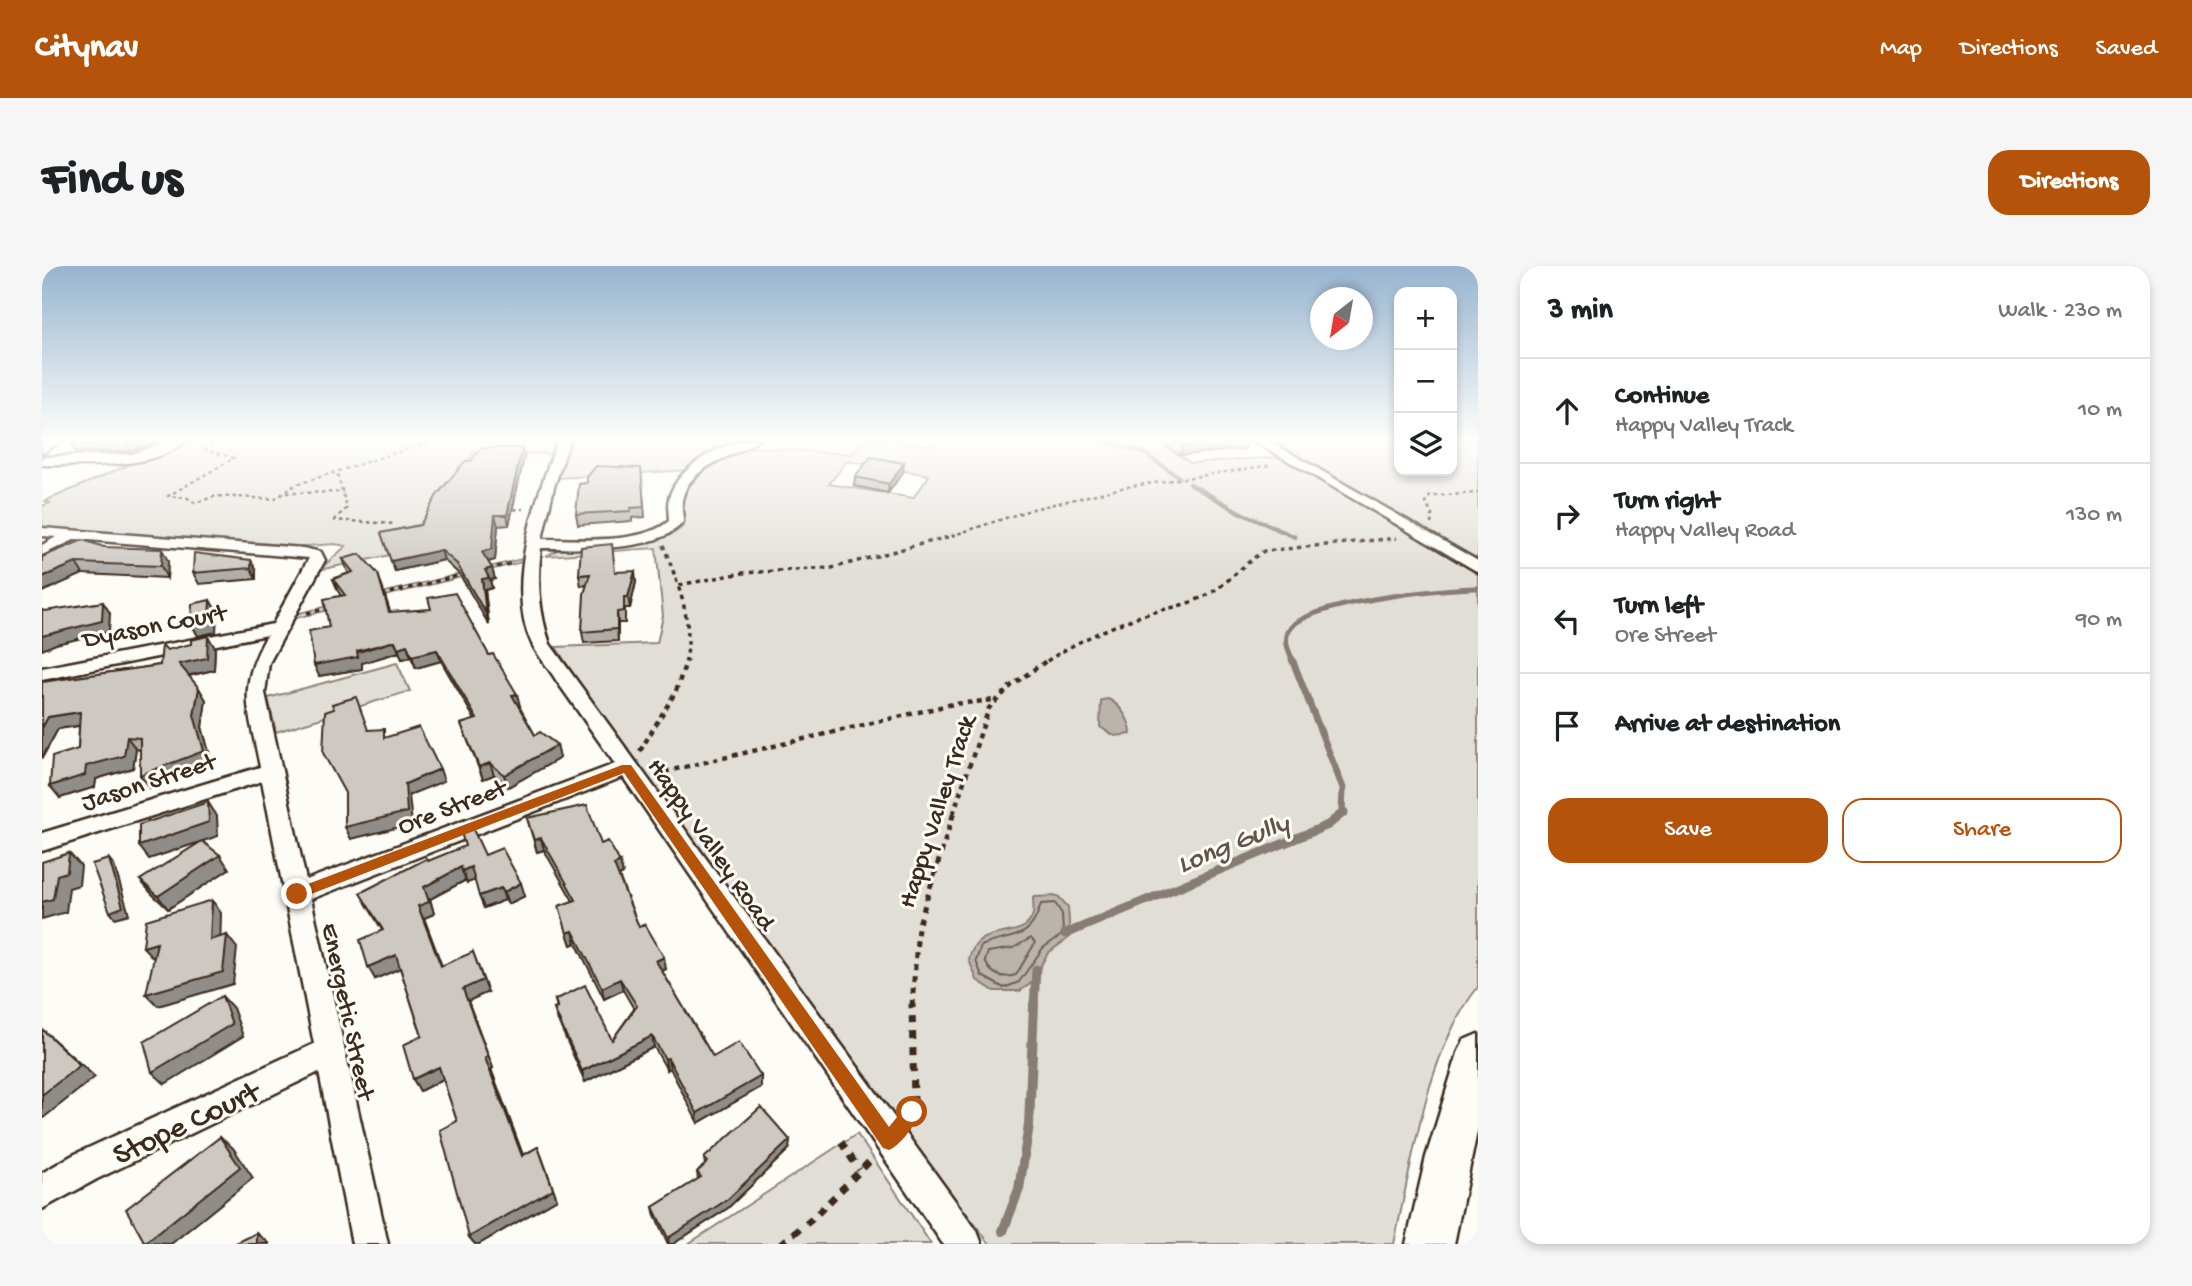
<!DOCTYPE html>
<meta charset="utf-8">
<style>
body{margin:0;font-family:"Gochi Hand",sans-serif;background:#f6f6f6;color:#202124}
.controls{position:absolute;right:21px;top:21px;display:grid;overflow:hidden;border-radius:14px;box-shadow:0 4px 10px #0003}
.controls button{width:63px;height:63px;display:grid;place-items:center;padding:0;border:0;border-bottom:2px solid #e0e0e0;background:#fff;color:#202124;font:35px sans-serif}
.compass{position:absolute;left:1268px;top:21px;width:63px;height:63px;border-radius:50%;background:#fff;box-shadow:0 4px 10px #0003;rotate:211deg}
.stop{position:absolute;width:21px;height:21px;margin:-16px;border:5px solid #b45309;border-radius:50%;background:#fff}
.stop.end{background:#b45309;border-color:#fff;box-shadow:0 2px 7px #0008}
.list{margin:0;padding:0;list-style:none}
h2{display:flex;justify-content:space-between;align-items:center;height:91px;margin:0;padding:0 28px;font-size:30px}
h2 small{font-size:23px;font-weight:400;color:#757577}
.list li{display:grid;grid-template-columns:46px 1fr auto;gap:21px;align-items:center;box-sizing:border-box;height:105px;padding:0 28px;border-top:2px solid #e0e0e0}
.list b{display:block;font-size:26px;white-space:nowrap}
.list p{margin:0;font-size:23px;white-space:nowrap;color:#757577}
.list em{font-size:23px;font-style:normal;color:#757577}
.actions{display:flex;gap:14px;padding:21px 28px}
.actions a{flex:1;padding:16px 0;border:2px solid #b45309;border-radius:21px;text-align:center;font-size:24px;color:#b45309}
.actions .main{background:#b45309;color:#fff}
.icon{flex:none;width:38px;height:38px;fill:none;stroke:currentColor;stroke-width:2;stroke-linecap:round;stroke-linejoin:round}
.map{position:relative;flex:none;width:1436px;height:978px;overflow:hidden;border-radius:21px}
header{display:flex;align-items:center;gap:42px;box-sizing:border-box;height:98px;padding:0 35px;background:#b45309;color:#fff}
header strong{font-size:33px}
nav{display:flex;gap:38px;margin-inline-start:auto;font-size:24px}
.intro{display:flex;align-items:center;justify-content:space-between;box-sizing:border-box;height:168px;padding:0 42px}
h1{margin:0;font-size:49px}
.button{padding:18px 32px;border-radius:21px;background:#b45309;color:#fff;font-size:24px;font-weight:700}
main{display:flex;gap:42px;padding:0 42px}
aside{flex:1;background:#fff;border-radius:21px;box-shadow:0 4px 10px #0003}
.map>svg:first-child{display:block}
.green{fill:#e1ded7;stroke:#8e847a;stroke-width:2;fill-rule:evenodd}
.water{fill:#bbb4ad;stroke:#887d74;stroke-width:2}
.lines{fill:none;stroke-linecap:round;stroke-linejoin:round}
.shore{stroke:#6e6157;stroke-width:2}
.stream-far4{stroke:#887d74;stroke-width:4.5}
.stream-far3{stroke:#887d74;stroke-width:5}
.stream-far2{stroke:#887d74;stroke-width:7}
.stream-far1{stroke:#887d74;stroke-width:9}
.stream{stroke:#887d74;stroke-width:10}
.minor-casing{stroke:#3b2a1e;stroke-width:5}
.major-casing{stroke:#3b2a1e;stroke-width:5}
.path-far4{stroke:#3b2a1e;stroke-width:2.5;stroke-dasharray:3.5 3.5;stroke-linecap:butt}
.path-far3{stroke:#3b2a1e;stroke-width:3.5;stroke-dasharray:4.5 4.5;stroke-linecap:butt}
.path-far2{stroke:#3b2a1e;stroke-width:4.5;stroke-dasharray:5 5;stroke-linecap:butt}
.path-far1{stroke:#3b2a1e;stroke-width:5;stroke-dasharray:6 6;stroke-linecap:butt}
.path{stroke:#3b2a1e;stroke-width:7;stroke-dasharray:8 8;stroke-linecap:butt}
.minor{fill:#fdfcf7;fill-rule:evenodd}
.major{fill:#fdfcf7;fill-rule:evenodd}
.wall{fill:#b0aca7;stroke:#3b2a1e;stroke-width:2}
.shaded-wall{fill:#908c88;stroke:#3b2a1e;stroke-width:2}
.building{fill:#cdc8c2;stroke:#3b2a1e;stroke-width:2}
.route{fill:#b45309}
.labels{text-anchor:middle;stroke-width:6;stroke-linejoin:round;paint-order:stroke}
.street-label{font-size:26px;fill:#3b2a1e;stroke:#fdfcf7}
.water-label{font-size:28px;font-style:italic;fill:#615349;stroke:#fdfcf7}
.near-street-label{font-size:32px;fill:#3b2a1e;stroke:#fdfcf7}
</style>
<header>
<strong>Citynav</strong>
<nav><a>Map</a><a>Directions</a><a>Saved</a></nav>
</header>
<div class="intro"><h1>Find us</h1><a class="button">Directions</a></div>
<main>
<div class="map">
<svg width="1436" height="978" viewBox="0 0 1436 978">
<rect width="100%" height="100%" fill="#fdfcf7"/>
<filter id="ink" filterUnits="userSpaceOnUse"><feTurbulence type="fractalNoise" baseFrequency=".0143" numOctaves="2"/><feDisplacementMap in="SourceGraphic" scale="14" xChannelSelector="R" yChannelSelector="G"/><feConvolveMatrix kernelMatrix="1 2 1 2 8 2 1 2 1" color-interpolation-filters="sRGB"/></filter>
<g filter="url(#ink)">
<!-- green -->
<g class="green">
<path d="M144 173H514L508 188 432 187 417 203 382 268 386 281 277 304 304 280 293 278 250 281 0 262V240L8 237 3 235 84 200 81 198 11 196H64Z"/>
<path d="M530 173H703L649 204 516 212Z"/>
<path d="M823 173H849L890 180 894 173H1095L1114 174 1149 197 1239 191 1436 306V721C1384 787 1370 897 1352 978H948L881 891 530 406 514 381 615 377 621 350 614 282 504 290 519 282C549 280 622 283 642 259L640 234 648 219 666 202 703 181 810 188ZM805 195 887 209V210L871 232 787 218Z"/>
<path d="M1222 173H1357V205H1410V173H1436V296Z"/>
<path d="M480 293V296L250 353 253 348Z"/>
<path d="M355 397 368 425 234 466 226 432Z"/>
<path d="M815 868 889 978H646L796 880Z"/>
</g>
<!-- water -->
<g class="water">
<path d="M1066 433C1078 438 1089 455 1089 468L1073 470 1058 461 1059 434Z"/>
<path d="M1016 630 1026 641 1028 671 1006 687 988 718 978 725H952L935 714 927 694C935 653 983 679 991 648 992 643 991 636 991 631Z"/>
</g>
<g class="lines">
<!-- shore -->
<g class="shore">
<path d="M1013 637 1020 648 1021 668 1001 682 977 716 962 722 940 710 934 695 939 680C970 667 988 677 999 638Z"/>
<path d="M989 672 993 677 974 709C960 713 949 709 943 695L946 686 971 682Z"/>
</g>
<!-- stream-far4 -->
<g class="stream-far4">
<path d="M1056 173 1102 187 1137 211"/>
<path d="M1148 218 1199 247 1253 271"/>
</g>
<!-- stream-far3 -->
<path class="stream-far3" d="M1251 395C1247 385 1241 375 1247 364 1264 336 1401 322 1435 322"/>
<!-- stream-far2 -->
<path class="stream-far2" d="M1250 393 1301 522 1300 548"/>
<!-- stream-far1 -->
<g class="stream-far1">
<path d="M1023 668 1286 559 1302 546"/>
<path d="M992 740 994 703"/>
</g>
<!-- stream -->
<path class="stream" d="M961 965 977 923 987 859 992 738"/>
<defs>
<g id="minor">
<path d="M131 173H146C110 206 45 198 0 199V191L90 188Z"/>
<path d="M516 173H528L512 221 500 273C535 273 599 279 627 255 627 247 625 239 627 232 636 199 685 173 717 173 694 192 647 197 640 234 639 241 641 249 641 256 615 288 537 282 499 282 495 316 497 345 508 378L935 965 940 978H901L581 511 269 633 346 978H310L277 806 55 913 0 943V907L31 889 272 778 220 515 0 585V567L218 501C207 443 194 424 225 369L0 414V402L231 358 267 292 34 273 0 289V279L14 271 0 270V262L261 282 279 286 283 294 227 397 223 427 264 614 573 498C553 470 534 442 514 414 507 402 496 390 490 378 462 319 495 230 516 173Z"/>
<path d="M1209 173H1224L1436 295V306Z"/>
</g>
<g id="major">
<path d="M4 173H23L0 187V175Z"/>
<path d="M1436 768V861L1412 978H1364L1384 891 1416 787 1422 774Z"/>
</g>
</defs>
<!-- minor casing -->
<use href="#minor" class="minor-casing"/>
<!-- major casing -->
<use href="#major" class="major-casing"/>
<!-- path-far4 -->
<g class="path-far4">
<path d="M176 173 164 184 192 192 126 230 146 232 153 237 174 230 233 233 253 219 396 173"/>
<path d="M244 227 301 226"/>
<path d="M465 244 481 243"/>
<path d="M291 254 353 258"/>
<path d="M292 254 305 242 295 207"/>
<path d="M1389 258 1390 249 1384 237 1388 230 1436 227"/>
<path d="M903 272 991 243 1084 221 1230 199"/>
</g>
<!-- path-far3 -->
<g class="path-far3">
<path d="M621 279C635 314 652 356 644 395"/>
<path d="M446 303 471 297"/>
<path d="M637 319 701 307 790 302 909 270"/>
<path d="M340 329 423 308"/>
<path d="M265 347 288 342"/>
<path d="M1005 395C1032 377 1063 363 1093 352 1115 344 1140 341 1161 331 1185 320 1200 298 1222 285L1355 272"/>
</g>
<!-- path-far2 -->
<g class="path-far2">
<path d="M598 485 634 425 645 393"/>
<path d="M613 508 911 438 953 434"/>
<path d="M911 548 947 442 970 419 1007 393"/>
</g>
<!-- path-far1 -->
<path class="path-far1" d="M870 740 876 661 912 546"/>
<!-- path -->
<g class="path">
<path d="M866 853 872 837 870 738"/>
<path d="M799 876 817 904"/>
<path d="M739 978 769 954 830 893"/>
</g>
<!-- minor -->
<use href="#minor" class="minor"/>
<!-- major -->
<use href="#major" class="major"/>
</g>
<!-- wall -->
<g class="wall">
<path d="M38 173H122L89 185 34 186 29 178Z"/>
<path d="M1113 173H1205L1207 174 1203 183 1138 189Z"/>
<path d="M482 191 467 259 456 260 453 294 446 296 453 313 448 314 450 322 443 324 447 359 418 309 402 294 353 305 339 267 378 259Z"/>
<path d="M599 202 603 251 590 252V255L536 259 534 248 545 217Z"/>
<path d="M861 206 846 227 812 220 813 211Z"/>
<path d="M62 281 126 295 125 312 41 308 0 291Z"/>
<path d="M301 293 336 308 348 345 447 389 478 440H477L493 469 515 479 518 492 466 521 452 509 441 513 419 458 433 454 399 395 374 402 369 391 360 393 357 386 320 397V403L277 410 287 361 299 330 296 325 291 313 307 307 305 304Z"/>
<path d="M209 294 214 305V313L157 318 151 307Z"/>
<path d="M573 306 594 316 588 342H583V357H576V375L542 377 540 366 545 319 539 320 537 309Z"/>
<path d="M173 382 172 404 147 410 164 434 160 461 170 497 107 522 98 484 94 483 91 502 54 513 53 521 18 532 36 483 37 460 16 463 0 492V416L118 399 125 384Z"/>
<path d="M485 552 559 578 578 596 581 608 577 610 597 661 624 703 620 705 671 791 719 810V821L656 857 628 802 625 804 612 781 543 816 516 755 512 743 515 742 513 734 570 774 592 743 581 724 562 733 534 677 529 679 517 640 531 635 502 584 495 586Z"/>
<path d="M443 589 483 630 466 638 463 634 442 642 433 614 425 617 424 614 388 633 392 648 382 652 400 700 446 726 426 735 451 802 449 803 481 889 496 881 515 933 437 978H433L427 971 415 855 401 813 378 825 371 813 380 770 358 702 333 713 340 664 318 627 386 595Z"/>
<path d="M187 603 126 643 109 627 98 614Z"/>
<path d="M747 883 686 942 631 978H626L613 950 611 941 656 913 655 906 663 899 662 892Z"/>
</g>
<!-- shaded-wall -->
<g class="shaded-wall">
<path d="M97 173H122L89 185 85 177Z"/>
<path d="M1207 174 1203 183 1138 189 1141 180Z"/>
<path d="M480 182 482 191 467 259 465 249Z"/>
<path d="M862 197 861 206 846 227 847 218Z"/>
<path d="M453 249 456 260 453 294 442 297 440 286Z"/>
<path d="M120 283 126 295 125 312 119 300Z"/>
<path d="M399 284 402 294 353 305 349 295Z"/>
<path d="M209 294 214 305V313L209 302Z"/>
<path d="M34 297 41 308 0 326V311Z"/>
<path d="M450 302 453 313 448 314 450 322 443 324 447 359 444 348 440 313 443 304Z"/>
<path d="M593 305 594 316 588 342 586 331Z"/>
<path d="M168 334 175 346 174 366 156 370 149 357Z"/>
<path d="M61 336 68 347 67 366 14 378 0 384V370Z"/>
<path d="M575 346 576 357V375L575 363Z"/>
<path d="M166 370 173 382 172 404 144 410 137 398Z"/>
<path d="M353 375 357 386 320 397V403L277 410 272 399Z"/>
<path d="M365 379 369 391 360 393 356 382Z"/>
<path d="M395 384 399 395 374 402 370 390Z"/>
<path d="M157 422 164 434 160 461 170 497 107 522 98 509 152 449Z"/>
<path d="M475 428 478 440 474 441 470 429Z"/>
<path d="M38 446 47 458 16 463 0 492V462L6 451Z"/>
<path d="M85 471 94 483 91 502 54 513 53 521 18 532 8 520 44 500Z"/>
<path d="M515 479 518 492 466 521 462 509Z"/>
<path d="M448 497 452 509 441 513 437 501Z"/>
<path d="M398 503 402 515 367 529 370 558 309 573 303 561 363 518Z"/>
<path d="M166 536 175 550 176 570 107 593 97 580Z"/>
<path d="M499 572 502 584 495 586 492 574Z"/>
<path d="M27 587 39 600 37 619 27 622 24 646 0 653V636Z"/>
<path d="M178 589 187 603 126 643 116 630Z"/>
<path d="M67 593 72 599 87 648 73 652 68 646Z"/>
<path d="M578 596 581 608 575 611 572 599Z"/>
<path d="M419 601 424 614 388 633 392 648 382 652 404 712 399 700 376 640 382 621Z"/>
<path d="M429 601 434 614 425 617 420 605Z"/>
<path d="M479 617 483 630 466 638 462 626Z"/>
<path d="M459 622 463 634 442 642 437 630Z"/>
<path d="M170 634 179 647 178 687 168 674Z"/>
<path d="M531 665 534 677 529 679 525 667Z"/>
<path d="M185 669 195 682 191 718 116 740 104 728Z"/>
<path d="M115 677 113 694 101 681Z"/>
<path d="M431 686 446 726 426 735 451 802 449 803 485 900 480 890 443 792 421 723Z"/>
<path d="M354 689 361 701 333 713 326 701Z"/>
<path d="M622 691 624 703 616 707 614 695Z"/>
<path d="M578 713 581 724 562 733 560 722Z"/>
<path d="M180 730 191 742 201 770 123 818 110 806Z"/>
<path d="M0 763 53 811 0 853Z"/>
<path d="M610 770 612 781 543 816 540 805Z"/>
<path d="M626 792 628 802 625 804 623 793Z"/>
<path d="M397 801 403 812 378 825 371 813Z"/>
<path d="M719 810V821L656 857 655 847Z"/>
<path d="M178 871 191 882 211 912 129 978 103 977Z"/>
<path d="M748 874 747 883 686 942 631 978H627L626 972Z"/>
<path d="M496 881 515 933 437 978H433L427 971Z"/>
<path d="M215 967 227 977V978H215Z"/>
</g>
<!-- building -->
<g class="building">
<path d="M38 173H97L85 177 29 178Z"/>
<path d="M1129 173H1205L1207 174 1141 180Z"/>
<path d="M439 182H480L465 249H453L450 283 440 286 450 302 443 304 447 312 440 313 444 348 415 298 399 284 349 295 339 267 378 259 395 229 423 195H429Z"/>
<path d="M829 191 862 197 847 218 813 211Z"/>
<path d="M554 200 599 202 602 241 589 242V245L534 248 537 218 545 217V211Z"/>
<path d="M41 274 62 281 120 283 119 300 34 297 0 311V291Z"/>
<path d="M570 278 573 306 593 305 586 331H582V345L575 346V363L540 366 542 328 548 308 537 309 539 281Z"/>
<path d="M152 287 209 294V302L151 307Z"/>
<path d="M318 288 336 308 347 346 389 343 386 332 413 327 447 389 451 388 475 428 470 429 493 469 498 466 515 479 462 509 448 497 437 501 419 458 435 453 395 384 370 390 365 379 356 382 353 375 315 385 316 391 272 399 267 365 287 361 282 333 303 329 291 313 311 306 301 293Z"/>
<path d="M168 334 167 354 149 357 150 338Z"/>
<path d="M61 336 60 355 0 370V344L3 345Z"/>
<path d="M166 370 165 392 137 398 157 422 152 449 162 485 98 509V472L85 471 82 490 44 500 43 509 8 520 10 491 36 483 38 446 6 451 0 462V416L118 399 120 379 125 384 149 378V374Z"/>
<path d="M314 431 326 464 342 463V472L377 461 398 503 363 518 365 546 303 561V527L281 487 283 446 292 443 290 438Z"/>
<path d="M166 536 167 556 97 580V559Z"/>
<path d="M545 539 559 578 566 575 578 596 572 599 597 661 603 658 622 691 614 695 671 791 697 776 719 810 655 847 626 792 623 793 610 770 540 805 512 743 516 742 513 734 543 719 570 774 595 740 578 713 560 722 531 665 525 667 517 640 534 634 499 572 492 574 485 552Z"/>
<path d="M429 559 443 589 460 582 479 617 462 626 459 622 437 630 429 601 420 605 419 601 382 621 387 636 376 640 399 700 431 686 441 714 421 723 446 790 443 792 480 890 496 881 511 923 427 971 398 864 415 855 397 801 371 813 361 779 380 770 354 689 326 701 318 674 341 664 318 627 384 593 386 595 423 580 418 563Z"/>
<path d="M160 575 178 589 116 630 98 614Z"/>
<path d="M27 587 25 606 15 609 11 633 0 636V596Z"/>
<path d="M67 593 81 641 68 646 50 598Z"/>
<path d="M170 634 168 674 185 669 181 706 104 728 115 677 101 681 104 654Z"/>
<path d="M180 730 190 758 110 806 102 776Z"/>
<path d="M0 763 38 799 0 829Z"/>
<path d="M719 841 748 874 686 933 626 972 611 941 659 911 655 906 666 896 662 892Z"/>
<path d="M178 871 198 901 103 977 84 943Z"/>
<path d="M215 967V978H192Z"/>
</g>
</g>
<!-- sky -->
<linearGradient id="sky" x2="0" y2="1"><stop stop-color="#96b4d0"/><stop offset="0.56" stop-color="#fefefb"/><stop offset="1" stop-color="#fefefb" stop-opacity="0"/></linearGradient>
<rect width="1436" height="310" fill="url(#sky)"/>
<!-- route -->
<path class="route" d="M580 499H589L847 861 864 840 870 838 876 840 878 846C873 859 859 879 847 884L841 882 582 507 259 632 255 634 248 628 250 624Z"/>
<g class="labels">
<!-- street labels -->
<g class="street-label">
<text transform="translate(112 358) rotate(-11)" y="9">Dyason Court</text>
<text transform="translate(106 514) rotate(-18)" y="9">Jason Street</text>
<text transform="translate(409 539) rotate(-21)" y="9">Ore Street</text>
<text transform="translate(893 545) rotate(-72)" y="9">Happy Valley Track</text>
<text transform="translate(671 577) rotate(55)" y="9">Happy Valley Road</text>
<text transform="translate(308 745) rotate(78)" y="9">Energetic Street</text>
</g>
<!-- water labels -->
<g class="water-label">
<text transform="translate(1190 575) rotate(-22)" y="10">Long Gully</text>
</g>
<!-- near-street labels -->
<g class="near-street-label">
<text transform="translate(143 855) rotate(-25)" y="11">Stope Court</text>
</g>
</g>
</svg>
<div class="controls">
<button>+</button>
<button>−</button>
<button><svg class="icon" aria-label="layers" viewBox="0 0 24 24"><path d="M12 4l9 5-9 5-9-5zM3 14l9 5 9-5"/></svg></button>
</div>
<svg class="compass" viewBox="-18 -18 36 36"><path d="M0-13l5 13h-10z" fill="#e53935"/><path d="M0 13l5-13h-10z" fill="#757577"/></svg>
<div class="stop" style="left:870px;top:846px"></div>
<div class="stop end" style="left:255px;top:628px"></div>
</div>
<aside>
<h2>3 min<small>Walk · 230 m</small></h2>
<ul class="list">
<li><svg class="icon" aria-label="ahead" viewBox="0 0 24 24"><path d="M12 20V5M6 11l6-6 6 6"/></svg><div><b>Continue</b><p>Happy Valley Track</p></div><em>10 m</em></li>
<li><svg class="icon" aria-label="right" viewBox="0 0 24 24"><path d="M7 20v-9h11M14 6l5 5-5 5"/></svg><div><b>Turn right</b><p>Happy Valley Road</p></div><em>130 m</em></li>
<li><svg class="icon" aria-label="left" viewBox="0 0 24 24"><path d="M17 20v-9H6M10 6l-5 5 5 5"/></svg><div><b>Turn left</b><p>Ore Street</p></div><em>90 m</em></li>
<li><svg class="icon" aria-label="arrive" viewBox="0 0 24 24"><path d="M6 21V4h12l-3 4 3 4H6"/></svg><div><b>Arrive at destination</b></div></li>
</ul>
<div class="actions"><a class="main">Save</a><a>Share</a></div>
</aside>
</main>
